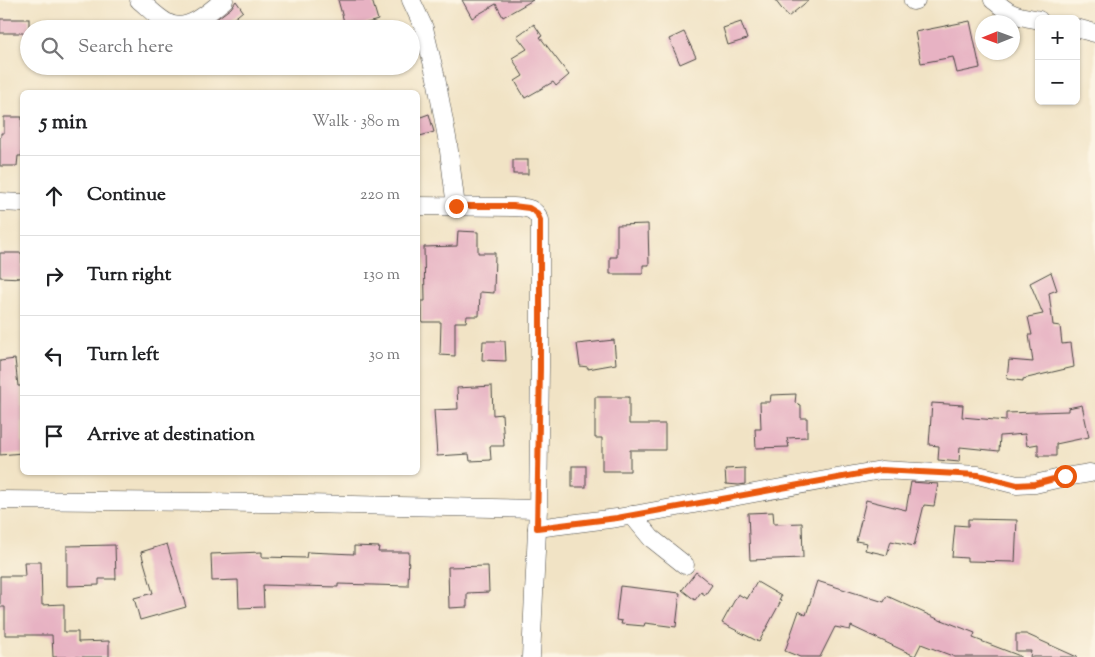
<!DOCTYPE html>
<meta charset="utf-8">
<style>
body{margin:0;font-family:"Sorts Mill Goudy",serif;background:#f2f2f2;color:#202124}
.controls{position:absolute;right:15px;top:15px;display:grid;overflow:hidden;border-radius:8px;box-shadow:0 1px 4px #0004}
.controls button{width:45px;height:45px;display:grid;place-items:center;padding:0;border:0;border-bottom:1px solid #e0e0e0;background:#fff;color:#202124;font:25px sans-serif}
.compass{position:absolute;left:975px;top:15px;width:45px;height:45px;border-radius:50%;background:#fff;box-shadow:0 1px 4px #0004;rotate:269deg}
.stop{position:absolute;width:15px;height:15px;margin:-11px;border:4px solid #ea580c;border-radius:50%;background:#fff}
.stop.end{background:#ea580c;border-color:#fff;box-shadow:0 1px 5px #0008}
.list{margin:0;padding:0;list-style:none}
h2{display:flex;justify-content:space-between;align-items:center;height:65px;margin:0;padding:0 20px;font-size:21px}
h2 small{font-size:16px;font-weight:400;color:#757577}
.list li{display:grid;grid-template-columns:32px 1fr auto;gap:15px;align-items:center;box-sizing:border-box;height:80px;padding:0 20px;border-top:1px solid #e0e0e0}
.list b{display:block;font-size:19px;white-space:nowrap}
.list em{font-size:16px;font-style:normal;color:#757577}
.icon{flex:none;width:28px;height:28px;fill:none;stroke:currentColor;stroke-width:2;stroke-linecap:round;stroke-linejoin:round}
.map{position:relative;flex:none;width:1095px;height:657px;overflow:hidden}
.search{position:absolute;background:#fff;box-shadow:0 1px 4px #0004;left:20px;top:20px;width:400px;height:55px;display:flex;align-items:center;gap:12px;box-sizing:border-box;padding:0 18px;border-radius:28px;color:#757577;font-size:19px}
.panel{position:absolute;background:#fff;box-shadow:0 1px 4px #0004;left:20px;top:90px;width:400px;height:385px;border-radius:8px}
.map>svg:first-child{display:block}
.building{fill:#e7b2c3}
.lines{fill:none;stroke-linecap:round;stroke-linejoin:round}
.street-casing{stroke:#494742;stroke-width:19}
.street{stroke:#fff;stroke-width:18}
.route{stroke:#ea580c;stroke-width:6}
</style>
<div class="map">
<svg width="1095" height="657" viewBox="0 0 1095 657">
<rect width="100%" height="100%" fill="#fcf5e5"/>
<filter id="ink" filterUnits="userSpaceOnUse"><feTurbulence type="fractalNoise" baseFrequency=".02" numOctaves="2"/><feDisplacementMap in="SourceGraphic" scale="10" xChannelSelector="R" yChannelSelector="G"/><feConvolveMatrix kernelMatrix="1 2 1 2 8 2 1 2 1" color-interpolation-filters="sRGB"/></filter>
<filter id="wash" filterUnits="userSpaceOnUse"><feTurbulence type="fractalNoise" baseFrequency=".0096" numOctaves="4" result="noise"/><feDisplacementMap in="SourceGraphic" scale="20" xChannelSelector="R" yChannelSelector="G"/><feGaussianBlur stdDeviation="1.12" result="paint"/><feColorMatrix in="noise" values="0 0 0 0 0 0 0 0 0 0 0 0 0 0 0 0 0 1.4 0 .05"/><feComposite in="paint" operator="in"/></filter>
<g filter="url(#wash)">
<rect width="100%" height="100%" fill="#f1e3c5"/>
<g id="blocks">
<!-- building -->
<g class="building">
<path d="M338 0H372L378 20 346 29Z"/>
<path d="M462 0H533L503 17 496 4 472 18Z"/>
<path d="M775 0H809L788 17Z"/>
<path d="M236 1 243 11 221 29H203L231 8Z"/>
<rect x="0" y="19" width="29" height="14"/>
<path d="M970 21 980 68 957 73 953 57 921 63 915 32Z"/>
<path d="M741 22 747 39 728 45 723 28Z"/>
<path d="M534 24 542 36 540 37 569 75 556 86 553 82 525 98 515 81 523 76 512 58 527 49 517 36Z"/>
<path d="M684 32 696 57 680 64 669 39Z"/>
<path d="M429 114 434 132 420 136 418 127V118Z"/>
<path d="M4 117H22V156H18L17 166H0V137H1V133H4Z"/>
<rect x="513" y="160" width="15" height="14"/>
<path d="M648 224 649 265H643V274H610V257H617V225Z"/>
<path d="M458 231 478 232V253H495L494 293 480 292 479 316H467L466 322H455V356L440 355 441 322H422V301H425L424 247 457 246Z"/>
<path d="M0 253H22V278L0 277Z"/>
<path d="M1051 272 1057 290 1049 293 1053 325 1060 326 1062 344 1071 343 1074 367 1023 379V381L1007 379 1009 360 1033 362 1029 335H1032L1028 317 1043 314 1030 283Z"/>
<path d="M614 340 616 364 588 369V367L580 366 577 344Z"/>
<path d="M483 341H505L506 361 482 360Z"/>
<path d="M15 359 18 386H22V453L0 455V361Z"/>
<path d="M492 386 493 415 502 414 504 446H490L491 460 470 461 469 454 437 456 434 410 458 409 457 388Z"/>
<path d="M796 394 795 403 801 405V418H807V437L787 438 789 447 756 448 755 429H761L760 402H770L771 395Z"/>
<path d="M595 397H629V424H665V450H630V471H602V438H595Z"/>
<path d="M932 403 963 405 962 417 1006 421V413L1068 411V408L1082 405 1089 437 1056 444V456H1038V444L1027 446 1025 434 1000 436 999 451 960 447 959 462 938 460 939 446 929 445Z"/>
<rect x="572" y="466" width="14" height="21"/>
<path d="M745 468V484L739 485 726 484 725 469Z"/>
<path d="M911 482 938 484 934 506 924 505 914 546 891 541 887 555 865 550 867 543 856 541 866 500 906 510Z"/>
<path d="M773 512 774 524 802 523 803 558 750 560 748 513Z"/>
<path d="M968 519 1017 520 1015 562 967 561V558L952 557 955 525 968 526Z"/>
<path d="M167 544 186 607 140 620 134 598 153 593 141 552Z"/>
<path d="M115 545 116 579H99V585L67 586V546Z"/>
<path d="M354 546 379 547 378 552H409L408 586 338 584V587L263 585 264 607 239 608 238 580 212 581 211 554 262 552V557L306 558 307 552 354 554Z"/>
<path d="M24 562H41L42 605 64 604V632H78V642L109 641V657H53L52 635H5V607H0V576H25Z"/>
<path d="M488 566 489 592 467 593V607L449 608 448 567Z"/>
<path d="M696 572 712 585 705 595 701 592 695 600 682 590Z"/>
<path d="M817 581 884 602 887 596 942 621V620L975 633 973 638 1020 656V657H955L921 644 915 656 851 626 850 630 835 627 820 657H800L785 651 799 611 806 615Z"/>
<path d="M757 582 781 596 779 600 781 601 759 642 722 623 738 594 747 599Z"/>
<path d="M620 586 680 593 676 627 645 623 644 626 621 624 622 621 616 620Z"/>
<path d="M1016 634H1026L1077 657H1030L1031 651H1016Z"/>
</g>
</g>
</g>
<g filter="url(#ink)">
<use href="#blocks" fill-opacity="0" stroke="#494742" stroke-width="1"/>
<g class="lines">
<defs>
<g id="street">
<path d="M139 0C149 8 161 22 173 25 191 30 211 10 224 0"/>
<path d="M411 0 424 28 436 78 448 143 456 207"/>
<path d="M993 0C998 3 1001 7 1006 10 1015 17 1028 17 1039 20"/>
<path d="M913 1 916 0"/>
<path d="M1076 28 1095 33"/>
<path d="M0 202 22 203"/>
<path d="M418 206 513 207C527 208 534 207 540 220V368L538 509 531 657"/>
<path d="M0 500 209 502 538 509"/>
<path d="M632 515 651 538 685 565"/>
<path d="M537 528 617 518 881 470 978 475 1017 485 1035 484 1065 477 1090 473"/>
</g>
</defs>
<!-- street casing -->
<use href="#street" class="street-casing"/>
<!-- street -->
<use href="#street" class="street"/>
</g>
</g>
<g class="lines" filter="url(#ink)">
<!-- route -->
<path class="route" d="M456 206H513L529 208 537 213 540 220V368L537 528 617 518 881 470 978 475 1017 485 1035 484 1065 476"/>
</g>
</svg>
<div class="controls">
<button>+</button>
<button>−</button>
</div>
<svg class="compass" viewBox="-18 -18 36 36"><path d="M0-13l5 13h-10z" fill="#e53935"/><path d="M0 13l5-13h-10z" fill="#757577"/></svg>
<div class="stop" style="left:1065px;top:476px"></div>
<div class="stop end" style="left:456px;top:206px"></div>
<div class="search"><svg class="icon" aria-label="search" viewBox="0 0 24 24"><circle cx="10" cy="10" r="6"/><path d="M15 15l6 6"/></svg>Search here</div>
<section class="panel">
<h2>5 min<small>Walk · 380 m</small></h2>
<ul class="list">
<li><svg class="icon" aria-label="ahead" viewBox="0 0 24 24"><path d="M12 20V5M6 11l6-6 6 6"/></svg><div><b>Continue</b></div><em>220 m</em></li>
<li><svg class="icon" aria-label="right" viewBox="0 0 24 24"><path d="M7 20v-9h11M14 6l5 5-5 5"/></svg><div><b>Turn right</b></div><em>130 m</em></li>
<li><svg class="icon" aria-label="left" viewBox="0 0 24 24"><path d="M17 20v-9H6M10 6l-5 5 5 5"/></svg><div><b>Turn left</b></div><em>30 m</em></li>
<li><svg class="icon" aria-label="arrive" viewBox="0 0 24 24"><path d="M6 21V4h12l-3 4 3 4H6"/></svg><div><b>Arrive at destination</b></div></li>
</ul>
</section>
</div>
